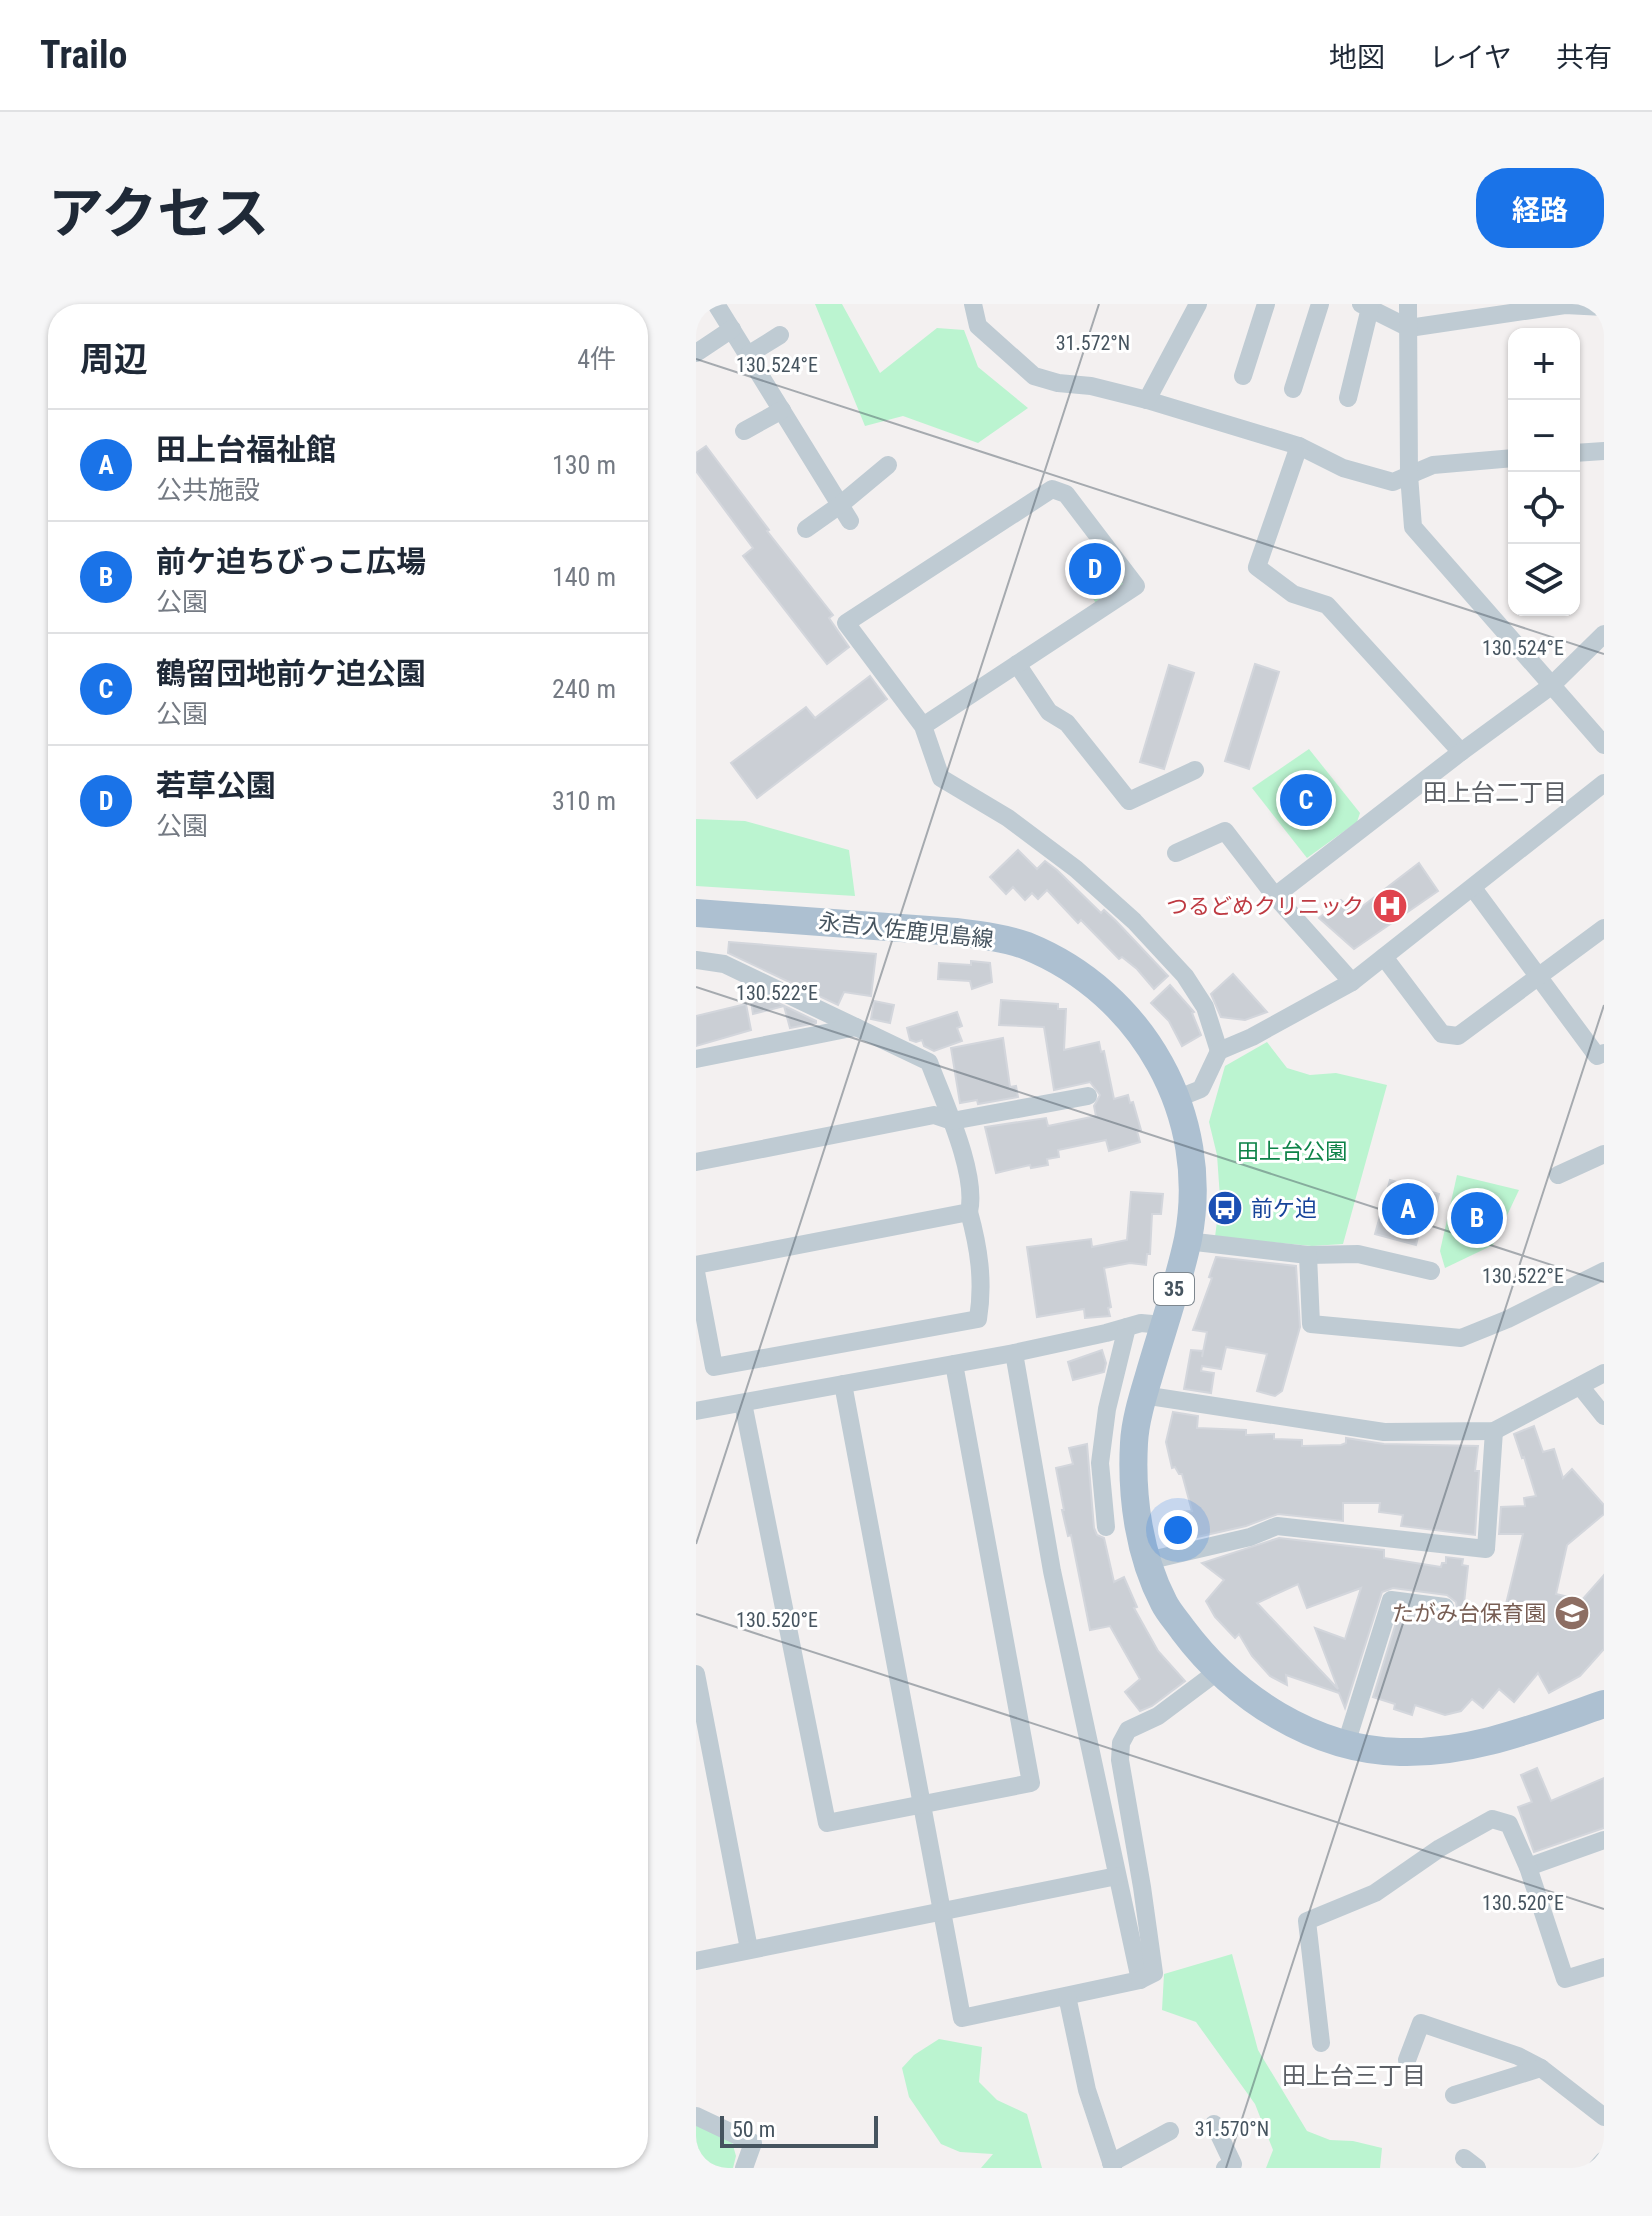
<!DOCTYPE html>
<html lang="ja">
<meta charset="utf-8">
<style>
body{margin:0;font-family:"Roboto Condensed","Noto Sans JP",sans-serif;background:#f6f6f7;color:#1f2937}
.controls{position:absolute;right:24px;top:24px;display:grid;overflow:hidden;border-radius:16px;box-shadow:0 2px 6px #0004}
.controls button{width:72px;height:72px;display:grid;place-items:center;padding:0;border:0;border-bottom:2px solid #e0e1e3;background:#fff;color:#1f2937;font:40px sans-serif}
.scale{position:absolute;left:24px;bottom:20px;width:158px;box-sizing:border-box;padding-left:8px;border:4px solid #46545f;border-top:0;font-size:22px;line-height:28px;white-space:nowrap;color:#46545f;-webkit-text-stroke:6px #fff;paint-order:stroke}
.you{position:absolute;left:482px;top:1226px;width:28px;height:28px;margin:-20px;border:6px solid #fff;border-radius:50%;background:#1a73e8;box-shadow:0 0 0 12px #1a73e833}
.badge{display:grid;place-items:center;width:52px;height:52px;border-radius:50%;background:#1a73e8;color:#fff;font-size:26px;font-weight:700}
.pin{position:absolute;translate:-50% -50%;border:4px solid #fff;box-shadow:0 2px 8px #0006}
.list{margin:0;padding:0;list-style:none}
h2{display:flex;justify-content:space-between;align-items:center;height:104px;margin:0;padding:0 32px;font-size:34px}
h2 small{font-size:26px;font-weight:400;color:#747a83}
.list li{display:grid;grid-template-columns:52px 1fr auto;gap:24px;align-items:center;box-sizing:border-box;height:112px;padding:0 32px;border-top:2px solid #e0e1e3}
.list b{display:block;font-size:30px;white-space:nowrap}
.list p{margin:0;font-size:26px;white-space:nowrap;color:#747a83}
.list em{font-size:26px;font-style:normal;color:#747a83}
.icon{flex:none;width:44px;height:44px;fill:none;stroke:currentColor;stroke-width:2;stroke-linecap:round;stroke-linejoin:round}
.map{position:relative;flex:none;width:908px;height:1864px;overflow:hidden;border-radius:32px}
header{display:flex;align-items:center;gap:48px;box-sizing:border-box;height:112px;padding:0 40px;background:#fff;border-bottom:2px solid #e0e1e3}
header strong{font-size:38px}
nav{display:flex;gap:44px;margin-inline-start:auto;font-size:28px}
.intro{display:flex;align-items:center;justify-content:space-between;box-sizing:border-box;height:192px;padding:0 48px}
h1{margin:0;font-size:56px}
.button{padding:20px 36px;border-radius:32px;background:#1a73e8;color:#fff;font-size:28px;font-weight:700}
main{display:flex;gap:48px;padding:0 48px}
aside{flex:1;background:#fff;border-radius:32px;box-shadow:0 2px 6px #0004}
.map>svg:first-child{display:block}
.green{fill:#bbf4d0}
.building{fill:#cbcfd5;stroke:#d3d6dc;stroke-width:2;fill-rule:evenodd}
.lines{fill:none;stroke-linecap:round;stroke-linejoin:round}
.street{stroke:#bfcbd3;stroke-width:18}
.primary{stroke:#adc0d1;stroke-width:28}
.ticks{fill:none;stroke:#46545f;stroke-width:2;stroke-opacity:0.45}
.labels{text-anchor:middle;stroke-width:6;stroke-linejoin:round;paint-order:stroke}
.shield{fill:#fff;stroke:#7e878f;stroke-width:2}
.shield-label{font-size:20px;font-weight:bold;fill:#46545f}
.health-label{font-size:22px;fill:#be3a42;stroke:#fff;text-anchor:end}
.street-label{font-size:22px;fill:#46545f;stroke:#fff}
.park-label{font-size:22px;fill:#0e8348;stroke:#fff}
.transit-label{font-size:22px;fill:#164399;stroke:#fff;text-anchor:start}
.education-label{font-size:22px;fill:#785e54;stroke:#fff;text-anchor:end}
.neighbourhood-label{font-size:24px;fill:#5c6066;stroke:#fff}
.ticks-label{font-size:20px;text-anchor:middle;fill:#46545f;stroke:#fff;stroke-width:6;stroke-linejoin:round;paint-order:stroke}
</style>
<header>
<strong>Trailo</strong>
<nav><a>地図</a><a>レイヤ</a><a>共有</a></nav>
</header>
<div class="intro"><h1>アクセス</h1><a class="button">経路</a></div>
<main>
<aside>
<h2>周辺<small>4件</small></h2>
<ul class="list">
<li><span class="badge">A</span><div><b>田上台福祉館</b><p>公共施設</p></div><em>130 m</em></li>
<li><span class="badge">B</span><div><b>前ケ迫ちびっこ広場</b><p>公園</p></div><em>140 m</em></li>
<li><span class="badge">C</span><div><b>鶴留団地前ケ迫公園</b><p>公園</p></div><em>240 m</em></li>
<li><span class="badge">D</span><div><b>若草公園</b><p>公園</p></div><em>310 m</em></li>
</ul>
</aside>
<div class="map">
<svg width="908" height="1864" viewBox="0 0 908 1864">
<rect width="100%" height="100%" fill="#f3f0f0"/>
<!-- green -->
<g class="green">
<path d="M119 0H146L184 69 241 24 268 26 282 63 332 104 282 139 207 112 169 122Z"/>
<path d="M397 237 428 276 426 284 401 301 372 255Z"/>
<path d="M613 445 664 509 661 518 611 554 556 484Z"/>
<path d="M0 515 49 517 153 546 159 592 0 582Z"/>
<path d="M571 738 591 764 614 771 640 769 691 781 647 940 616 942 519 933 524 894 521 851 513 818 529 762Z"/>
<path d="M761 871 823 886 797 941 749 964 744 947Z"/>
<path d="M536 1650 562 1746 611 1827 634 1836 657 1837 686 1844 684 1864H570L577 1846 559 1800 500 1718 466 1706 468 1670Z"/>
<path d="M243 1735 286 1743 283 1778 301 1796 331 1810 346 1864H285L297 1850 264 1848 245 1840 213 1793 206 1764 218 1751Z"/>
<path d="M0 1821 36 1838 40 1852 37 1864H0Z"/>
</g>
<!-- building -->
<g class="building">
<path d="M10 142 73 226 71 227 137 311 133 314 153 343 131 360 47 252 57 244 0 167V149Z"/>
<path d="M559 360 583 368 553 465 529 457Z"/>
<path d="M473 361 498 369 468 465 444 458Z"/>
<path d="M174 372 191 395 61 494 35 459 110 403 119 414Z"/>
<path d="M322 546 341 565 349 557 361 566 405 609 408 606 420 617 472 672 458 685 441 665 426 653 423 655 385 616 382 619 351 586 342 595 336 589 329 596 317 583 310 590 294 573Z"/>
<path d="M723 559 742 587 658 645 623 614 645 596 659 608Z"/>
<path d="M33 638 180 650 175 692 148 688 142 701 32 649Z"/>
<path d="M275 657 294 659 296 678 276 685 274 677 242 675 243 659 275 661Z"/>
<path d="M537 670 571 708 549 716 525 713 515 690Z"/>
<path d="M474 681 498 708 496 709 505 731 486 742 473 717 455 699Z"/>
<path d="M53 685 120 717V719L94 724 88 702 57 710Z"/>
<path d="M305 696 362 700V705H370L368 746 403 738 405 748 408 747 418 795 432 791 434 799 437 798 445 826 441 827 444 838 413 847 410 836 362 846 363 853 351 855 352 861 335 864 334 861 300 869 289 823 350 814 352 822 400 812 398 802 404 791 394 778 358 786 348 723 303 721Z"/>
<path d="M178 697 198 701 194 719 175 715Z"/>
<path d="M50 700 55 726 0 742V712Z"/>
<path d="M261 708 266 722 261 724 266 737 238 747 228 742 226 736 220 738 214 736 211 724Z"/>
<path d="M307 734 314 783 320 782 322 793 282 800 281 796 264 799 255 744Z"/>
<path d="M694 876 743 890 734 923 725 921 720 941 679 930Z"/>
<path d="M435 888 467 890 465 910H456L454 950H451L450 961 434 959 408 964 415 1003 412 1004 414 1012 389 1014 388 1005 341 1013 331 943 395 935 396 943 431 936Z"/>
<path d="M520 953 600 962 604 1023 586 1087 579 1092 561 1087 571 1050 530 1043 525 1065 506 1062 505 1067 518 1069 515 1089 488 1085 495 1046 507 1047 506 1053 511 1028 497 1026 516 974 513 973Z"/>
<path d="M406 1046 410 1059 408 1068 377 1076 372 1058Z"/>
<path d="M477 1108 502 1112 501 1124 550 1126V1131L578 1130V1135L606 1136V1142L645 1141 650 1139V1134L688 1140 782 1142 779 1167H783L779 1231 705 1222 707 1211 683 1208 684 1199H647V1217L582 1210 550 1222 488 1236 483 1208 496 1207 486 1170H483L479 1163 476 1164 470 1138Z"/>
<path d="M838 1122 847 1148 858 1145 867 1174 876 1165 908 1201V1210L871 1241 860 1290 886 1296 908 1271V1345L884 1372 853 1389 842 1369 818 1398 803 1385 787 1404 776 1395 765 1407 749 1411 719 1401 716 1411 698 1405 699 1400 677 1393 703 1309 753 1314 761 1304 760 1298 751 1291 697 1284 686 1288 649 1404 643 1389 590 1371 591 1381 574 1372 556 1352 543 1330 539 1334 519 1313 510 1297 528 1276 506 1259 583 1234 688 1246V1254L745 1263 746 1259H750V1253L767 1255 766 1261 772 1262 767 1309 796 1315 810 1300 827 1230H803L805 1203 829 1202 828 1194 840 1192 828 1153 826 1154 818 1130ZM602 1280 611 1304 665 1284 649 1335 619 1324 642 1385 561 1299Z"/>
<path d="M391 1140 398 1224 401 1231 408 1234 418 1278 428 1273 441 1303 438 1304 462 1347 489 1377 456 1402 444 1407 429 1388 444 1375 414 1322 394 1326 375 1231 372 1232 366 1206H368L360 1164 377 1160 373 1144Z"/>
<path d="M841 1464 855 1497 908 1474V1524L838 1548 822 1503 836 1498 825 1471Z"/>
</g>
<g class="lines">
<!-- street -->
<g class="street">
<path d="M20 0 154 217"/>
<path d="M277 0 282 22 338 72 362 79 395 82 451 96 603 142 647 164 697 178 737 161 818 154"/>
<path d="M665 0 713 24 869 1 908 3"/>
<path d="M712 0 713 171 717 223 908 441"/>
<path d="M0 49 36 25"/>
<path d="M52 51 84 31"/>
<path d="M547 72 570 0"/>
<path d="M597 85 624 0"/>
<path d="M652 94 674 4"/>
<path d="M451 96 502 0"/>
<path d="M48 127 86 106"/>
<path d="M603 142 561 263 597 290 631 301 765 448"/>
<path d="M878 149 908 147"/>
<path d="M110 225 144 201 192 161"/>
<path d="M321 360 353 408 371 419 433 497 499 466"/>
<path d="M227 422 440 282 370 190 356 185 150 319 227 422 245 474 312 514 380 565 438 617 489 672 509 703 523 747"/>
<path d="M480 549 529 527 579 592"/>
<path d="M777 584 901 752 908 749"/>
<path d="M688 653 746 730 762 732 908 624"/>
<path d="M0 656 28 660 233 758C247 796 282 869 273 908L0 961"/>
<path d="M656 678 579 592 765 448 855 382 908 330"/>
<path d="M0 755 160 723"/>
<path d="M480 795 505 785 523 747 556 733 656 678 908 479"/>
<path d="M0 858 238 811 256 817 392 792"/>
<path d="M862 871 908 850"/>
<path d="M491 937 612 951 662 950 735 967"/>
<path d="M612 951 615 1020 765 1034 812 1015 908 967"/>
<path d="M0 968 18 1063 282 1015C288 978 283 944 273 908"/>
<path d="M147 1080 266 1714 444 1676 356 1267 318 1049"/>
<path d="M884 1082 908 1112"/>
<path d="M447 1091 688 1128 798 1127 908 1069"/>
<path d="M47 1099 131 1519 335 1479 258 1060"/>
<path d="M0 1107 318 1049 410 1029 445 1019 467 1021"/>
<path d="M410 1223 404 1159 411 1105 431 1023"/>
<path d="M451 1257 554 1233 581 1222 790 1245 798 1127"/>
<path d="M0 1370 53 1645"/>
<path d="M650 1440 695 1296 749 1303"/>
<path d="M832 1563 908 1536"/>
<path d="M0 1657 421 1572"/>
<path d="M444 1676 458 1669 446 1583 424 1456 425 1439 432 1426 462 1412 522 1367"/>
<path d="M371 1692 391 1786 417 1864"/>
<path d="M625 1739 611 1617 679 1589 744 1544 796 1515 813 1520 832 1563 869 1675 908 1663"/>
<path d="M711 1756 725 1719 822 1752 845 1764"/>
<path d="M758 1791 845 1764 908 1813"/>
<path d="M0 1812 57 1839 48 1864"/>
<path d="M518 1820 537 1860 529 1864"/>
<path d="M768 1854 781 1864"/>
<path d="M415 1859 474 1827"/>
<path d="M901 1864 908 1856"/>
</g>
<!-- primary -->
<path class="primary" d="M0 609 260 628C284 631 309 634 331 642 447 689 516 812 492 935 482 982 465 1029 452 1075 446 1095 439 1118 438 1139 435 1193 443 1251 468 1299 473 1309 481 1317 487 1326 538 1394 618 1446 704 1448 775 1450 841 1423 908 1400"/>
</g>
<!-- ticks -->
<path class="ticks" d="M0 55 908 350M0 683 908 978M0 1240 403 0M0 1310 908 1605M530 1864 908 701"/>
<!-- icons -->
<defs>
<symbol id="hospital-disc" viewBox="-11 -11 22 22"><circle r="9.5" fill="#e0444e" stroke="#fff"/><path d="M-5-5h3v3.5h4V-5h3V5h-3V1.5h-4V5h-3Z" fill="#fff"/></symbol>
<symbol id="bus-disc" viewBox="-11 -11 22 22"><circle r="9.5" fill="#1a4fb4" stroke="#fff"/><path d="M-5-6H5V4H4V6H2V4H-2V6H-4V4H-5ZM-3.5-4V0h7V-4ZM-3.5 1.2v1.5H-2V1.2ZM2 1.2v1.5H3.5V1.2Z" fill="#fff"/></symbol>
<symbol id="school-disc" viewBox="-11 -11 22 22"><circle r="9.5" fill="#8d6e63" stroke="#fff"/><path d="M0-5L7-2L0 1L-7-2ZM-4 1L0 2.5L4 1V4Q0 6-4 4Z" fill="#fff"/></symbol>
</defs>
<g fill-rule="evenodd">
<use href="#hospital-disc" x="674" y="582" width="40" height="40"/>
<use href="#bus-disc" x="509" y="884" width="40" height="40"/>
<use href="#school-disc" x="856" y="1289" width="40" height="40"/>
</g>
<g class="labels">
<!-- shield labels -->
<rect class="shield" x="458" y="969" width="40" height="32" rx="6"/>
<g class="shield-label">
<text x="478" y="992">35</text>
</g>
<!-- health labels -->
<g class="health-label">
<text x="668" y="610">つるどめクリニック</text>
</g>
<!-- street labels -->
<g class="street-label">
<text transform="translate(210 626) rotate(6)" y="8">永吉入佐鹿児島線</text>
</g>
<!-- park labels -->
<g class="park-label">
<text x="596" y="855">田上台公園</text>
</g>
<!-- transit labels -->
<g class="transit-label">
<text x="555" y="912">前ケ迫</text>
</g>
<!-- education labels -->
<g class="education-label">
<text x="850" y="1317">たがみ台保育園</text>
</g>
<!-- neighbourhood labels -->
<g class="neighbourhood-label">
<text x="799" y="497">田上台二丁目</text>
<text x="658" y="1780">田上台三丁目</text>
</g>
</g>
<g class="ticks-label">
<text x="397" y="46">31.572°N</text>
<text x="81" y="68">130.524°E</text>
<text x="827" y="351">130.524°E</text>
<text x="81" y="696">130.522°E</text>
<text x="827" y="979">130.522°E</text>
<text x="81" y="1323">130.520°E</text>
<text x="827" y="1606">130.520°E</text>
<text x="536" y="1832">31.570°N</text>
</g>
</svg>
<div class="controls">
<button>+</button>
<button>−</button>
<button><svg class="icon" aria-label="locate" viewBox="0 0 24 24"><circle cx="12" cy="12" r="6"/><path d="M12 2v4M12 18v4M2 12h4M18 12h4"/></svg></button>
<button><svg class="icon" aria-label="layers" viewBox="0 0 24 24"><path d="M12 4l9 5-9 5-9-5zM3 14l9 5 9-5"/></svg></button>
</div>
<div class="scale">50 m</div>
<div class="you"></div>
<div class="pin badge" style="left:712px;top:905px">A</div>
<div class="pin badge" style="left:781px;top:914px">B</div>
<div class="pin badge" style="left:610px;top:496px">C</div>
<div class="pin badge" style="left:399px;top:265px">D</div>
</div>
</main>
